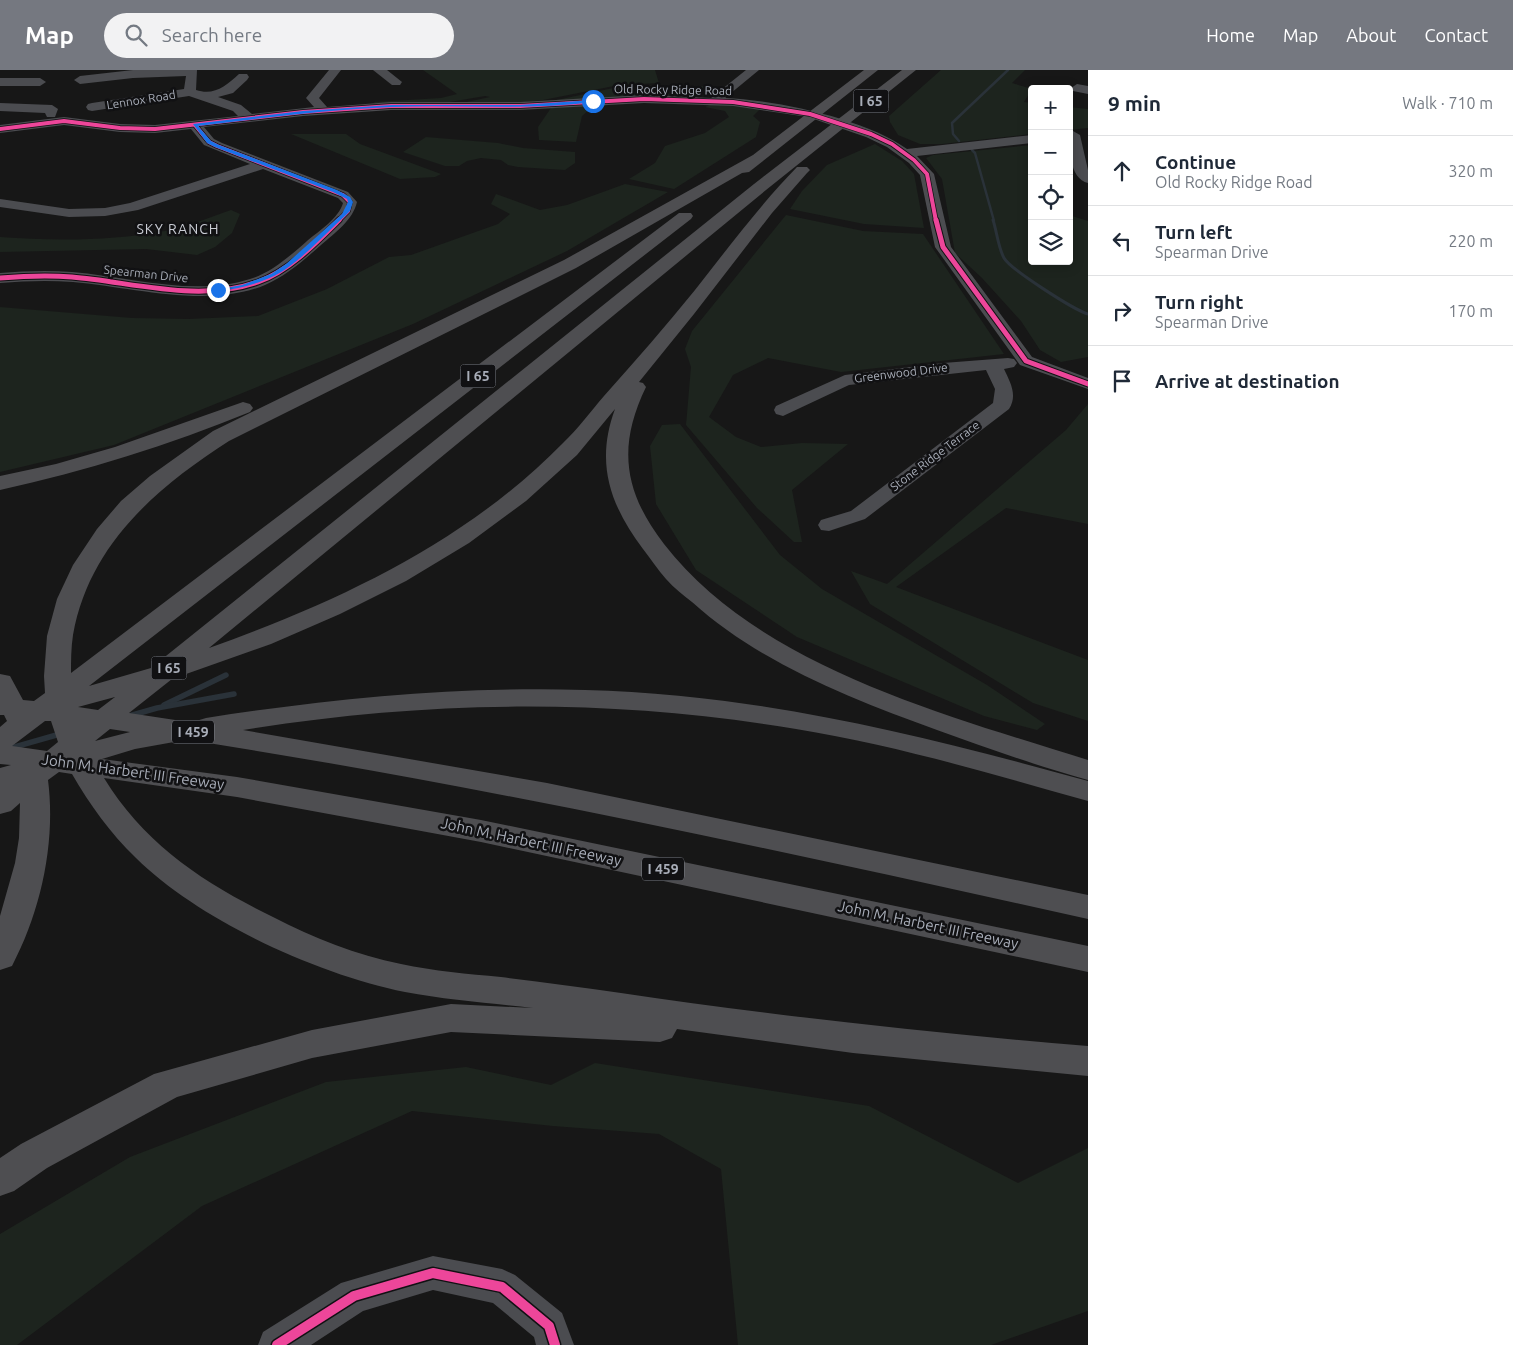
<!DOCTYPE html>
<meta charset="utf-8">
<style>
body{margin:0;font-family:Ubuntu,sans-serif;background:#f2f2f3;color:#1f2937}
.controls{position:absolute;right:15px;top:15px;display:grid;overflow:hidden;border-radius:5px;box-shadow:0 2px 12px #0003}
.controls button{width:45px;height:45px;display:grid;place-items:center;padding:0;border:0;border-bottom:1px solid #e0e1e3;background:#fff;color:#1f2937;font:25px sans-serif}
.stop{position:absolute;width:15px;height:15px;margin:-11px;border:4px solid #1a73e8;border-radius:50%;background:#fff}
.stop.end{background:#1a73e8;border-color:#fff;box-shadow:0 1px 5px #0008}
.list{margin:0;padding:0;list-style:none}
h2{display:flex;justify-content:space-between;align-items:center;height:65px;margin:0;padding:0 20px;font-size:21px}
h2 small{font-size:16px;font-weight:400;color:#747a83}
.list li{display:grid;grid-template-columns:32px 1fr auto;gap:15px;align-items:center;box-sizing:border-box;height:70px;padding:0 20px;border-top:1px solid #e0e1e3}
.list b{display:block;font-size:19px;white-space:nowrap}
.list p{margin:0;font-size:16px;white-space:nowrap;color:#747a83}
.list em{font-size:16px;font-style:normal;color:#747a83}
.icon{flex:none;width:28px;height:28px;fill:none;stroke:currentColor;stroke-width:2;stroke-linecap:round;stroke-linejoin:round}
.map{position:relative;flex:none;width:1088px;height:1275px;overflow:hidden}
header{display:flex;align-items:center;gap:30px;box-sizing:border-box;height:70px;padding:0 25px;background:#757880;color:#fff}
header strong{font-size:24px}
nav{display:flex;gap:28px;margin-inline-start:auto;font-size:18px}
.search{width:350px;height:45px;background:#f2f2f3;display:flex;align-items:center;gap:12px;box-sizing:border-box;padding:0 18px;border-radius:28px;color:#747a83;font-size:19px}
main{display:flex}
aside{flex:1;background:#fff}
.map>svg:first-child{display:block}
.green{fill:#1d241e}
.lines{fill:none;stroke-linecap:round;stroke-linejoin:round}
.stream-far2{stroke:#2a3239;stroke-width:2.5}
.stream-far1{stroke:#2a3239;stroke-width:3}
.stream{stroke:#2a3239;stroke-width:5.5}
.minor{fill:#4b4c50;fill-rule:evenodd}
.highway{fill:#4e4e51;fill-rule:evenodd}
.cycleway-far2-casing{stroke:#111113;stroke-width:5.5}
.cycleway-far1-casing{stroke:#111113;stroke-width:7}
.cycleway-casing{stroke:#111113;stroke-width:13}
.cycleway-far2{stroke:#ed469a;stroke-width:4}
.cycleway-far1{stroke:#ed469a;stroke-width:5}
.cycleway{stroke:#ed469a;stroke-width:10}
.route{fill:#1a73e8}
.labels{text-anchor:middle;stroke-width:5;stroke-linejoin:round;paint-order:stroke}
.far-street-label{font-size:12px;fill:#a8adb8;stroke:#111113}
.shield{fill:#111113;stroke:#7b7e86;stroke-width:1}
.shield-label{font-size:14px;font-weight:bold;fill:#a8adb8}
.far-neighbourhood-label{font-size:14px;letter-spacing:1px;fill:#c9ccd4;stroke:#111113}
.street-label{font-size:15px;fill:#a8adb8;stroke:#111113}
</style>
<header>
<strong>Map</strong>
<div class="search"><svg class="icon" aria-label="search" viewBox="0 0 24 24"><circle cx="10" cy="10" r="6"/><path d="M15 15l6 6"/></svg>Search here</div>
<nav><a>Home</a><a>Map</a><a>About</a><a>Contact</a></nav>
</header>
<main>
<div class="map">
<svg width="1088" height="1275" viewBox="0 0 1088 1275">
<rect width="100%" height="100%" fill="#171717"/>
<!-- green -->
<g class="green">
<path d="M423 0H655L659 13 619 15 543 30 509 34 462 33 490 27 485 26 450 32 376 35 374 32 441 28 457 24Z"/>
<path d="M941 0H1025L1012 13 1032 19 1024 32 1032 33V64L942 74H920L898 65 890 52 889 46Z"/>
<path d="M657 15 683 18 705 16 720 17 705 26 552 31 618 17Z"/>
<path d="M712 34 760 39 753 46 760 52 756 67 674 119 629 109 655 93 665 76 705 63 729 47 725 41 705 37Z"/>
<path d="M587 35 591 38 582 46 576 72 539 70 538 57 551 38Z"/>
<path d="M1069 37 1088 39V58L1069 60Z"/>
<path d="M291 64H346L360 74 441 104 435 107 400 109Z"/>
<path d="M426 67 498 73 523 78 575 82V93L565 100 518 97 508 95 501 90 481 88 467 91 459 96H445L403 82Z"/>
<path d="M875 74 902 91 914 104 924 158 864 154 790 139 802 121 827 95Z"/>
<path d="M1032 75V191H1069V145L1088 151V287L1061 292 1040 280 1021 251 982 208 955 183 942 109 926 88 933 85Z"/>
<path d="M625 114 668 122 567 181 413 254 114 375 0 402V237L132 248 189 249 258 246 327 219 389 187 411 185 498 154 510 144 491 134 496 124 540 140 567 135Z"/>
<path d="M231 140 240 144 232 163 215 177 197 185 146 179 0 182V167C54 171 111 171 165 161 187 157 210 147 231 140Z"/>
<path d="M786 145 863 161 923 164 1004 284 841 302 768 288 733 305 709 347 736 367 761 377 802 373 848 374 792 420 802 472H794L757 438 686 355 691 297 685 279 692 261Z"/>
<path d="M1088 334V454L1006 438 896 517 1088 590V651L1033 633 870 534 851 501 887 514 1066 360Z"/>
<path d="M680 354 780 485 822 519 987 615 1045 654 1037 660 984 646 797 567 696 500 656 434 650 376 662 355Z"/>
<path d="M595 993 869 1036 1018 1113 1088 1078V1241L991 1275H738L721 1099 659 1064 553 1056 412 1041 202 1136 17 1275H0V1164L130 1087 326 1012 466 997 551 1015Z"/>
</g>
<g class="lines">
<!-- stream-far2 -->
<g class="stream-far2">
<path d="M959 71 953 64 952 53 1008 0"/>
<path d="M972 80 975 83 994 151"/>
</g>
<!-- stream-far1 -->
<path class="stream-far1" d="M993 150C997 162 998 177 1004 188 1010 199 1074 240 1088 244"/>
<!-- stream -->
<g class="stream">
<path d="M164 635 226 605"/>
<path d="M129 646 157 638 234 624"/>
<path d="M0 681 60 664"/>
</g>
<!-- minor -->
<g class="minor">
<path d="M133 0H197L196 20C214 26 226 16 239 4H247L249 7 247 10 233 23 218 27 241 35 252 44 314 37 306 28 329 0H341L319 28 327 37 391 32H520L644 25 711 28 746 0H759L725 28C776 30 866 49 907 79L1032 65V73L917 86 934 104 951 177 1032 287 1088 308V319L1020 295 935 177 920 105 909 93 887 77 866 67 808 47 733 36 644 33 520 40H391L303 46 204 57 214 69 222 73 348 122 357 132C353 150 335 163 321 175 304 190 286 206 265 215 208 239 132 217 73 212 48 210 24 211 0 213V203C24 201 48 200 72 202 130 207 194 227 250 209 271 203 291 185 307 171 319 161 339 148 343 133L338 128 263 99 138 140 105 146 69 147 0 137V129L69 139 105 138 130 133 250 94 204 75 191 59 155 63 120 62 64 55 0 63V55L64 47 120 54 155 55 238 46 233 41 189 26 92 41 88 40 86 37 88 34 92 33 184 19 186 6 133 8 80 14 74 10 80 6Z"/>
<path d="M373 0H387L402 12 400 15H392Z"/>
<path d="M0 8H40L46 12 40 16H0Z"/>
<path d="M1077 14 1088 16V24L1073 21 1071 18Z"/>
<path d="M0 33 52 35 58 39 55 47H47L45 43 0 41Z"/>
<path d="M1073 61 1080 65 1088 100V113C1069 109 1069 77 1069 62Z"/>
<path d="M1008 288 1014 289 1017 293 1014 297 1004 299C1010 312 1018 325 1009 339L865 449 829 461 821 460 818 455 821 450 851 441 993 333 995 319 986 300 849 315 783 346 776 344 774 340 776 336 845 305 943 293Z"/>
<path d="M433 1186 502 1199 515 1205 562 1243 574 1275H536L534 1267 493 1233 433 1220 363 1241 311 1275H258L263 1262 341 1213Z"/>
</g>
<!-- highway -->
<g class="highway">
<path d="M864 0H878L749 102 742 103 576 198 229 371C156 418 89 475 73 565 71 578 71 591 71 603L679 143H691L693 146 691 149 89 616 151 598 754 114 902 0H916L766 120 209 578C338 532 466 472 563 373 578 359 590 342 604 326 635 291 666 256 695 220 728 178 760 135 797 97H807L810 100 807 103 772 143 694 244 639 312 643 313 646 317C617 377 624 422 664 474 759 597 946 645 1088 690V710C1037 696 987 678 937 660 851 629 761 594 692 532 683 525 674 518 666 509 658 500 651 489 643 479 610 435 595 393 615 339L577 385 526 431 469 473 406 511 340 544 271 574 172 609 129 643 195 653 196 651 206 648C377 621 552 608 725 631 848 647 968 678 1088 711V731C992 704 895 675 796 659 612 628 426 630 243 660L547 713 1088 825V849C785 782 483 715 176 668L174 672 135 679 102 689 237 707 481 750 1088 876V902L481 772 237 727 104 708C145 775 204 813 273 847 314 868 356 885 401 894 434 901 468 904 501 907 541 912 581 917 621 923 776 946 932 963 1088 976V1006L853 983 677 959 672 968 660 972 451 962 312 988 177 1027 47 1098 14 1121 0 1126V1088L21 1074 154 1004 312 960 451 934 533 938C490 933 447 930 405 922 317 904 200 851 136 788 110 763 90 735 72 704L59 702 48 710C56 772 41 841 12 896L0 900V846L15 793 19 768 20 733 11 741 0 744V698L11 695 0 694V657L7 651 4 645H0V604L10 606 23 630 34 631 45 623 44 606 47 566 57 529 73 495 97 459 121 431 150 406 213 361 564 190 753 85ZM115 627 98 640 78 637ZM45 651H51L58 672 47 681 12 676ZM110 659 130 662 95 671Z"/>
<path d="M243 332 250 334 253 338 250 342C169 375 86 401 0 420V406L56 394 115 377Z"/>
</g>
<defs>
<g id="cycleway-far2">
<path d="M195 55 209 72 217 76 343 125 350 132 348 141 338 151"/>
<path d="M0 59 64 51 120 58 155 59 303 42 391 36H520L644 29 733 32 810 44 871 64 892 74 914 90 927 104 936 151"/>
</g>
<g id="cycleway-far1">
<path d="M936 150 943 177 1026 291 1088 314"/>
<path d="M0 208C24 206 48 205 72 207 132 212 199 233 258 212 289 201 316 173 339 150"/>
</g>
<path id="cycleway" d="M277 1275 354 1226 433 1203 502 1217 549 1256 555 1275"/>
</defs>
<!-- cycleway-far2 casing -->
<use href="#cycleway-far2" class="cycleway-far2-casing"/>
<!-- cycleway-far1 casing -->
<use href="#cycleway-far1" class="cycleway-far1-casing"/>
<!-- cycleway casing -->
<use href="#cycleway" class="cycleway-casing"/>
<!-- cycleway-far2 -->
<use href="#cycleway-far2" class="cycleway-far2"/>
<!-- cycleway-far1 -->
<use href="#cycleway-far1" class="cycleway-far1"/>
<!-- cycleway -->
<use href="#cycleway" class="cycleway"/>
</g>
<!-- route -->
<path class="route" d="M593 30 595 32C527 41 458 34 390 37 326 40 262 48 198 56L211 71 219 75 337 120 350 127 353 132 350 141 345 146C325 164 297 195 274 206 255 215 237 219 218 221L215 220 242 215 271 204 286 194 342 144 348 132 347 129 333 122 215 77 207 73 193 54 303 41 392 35H520Z"/>
<g class="labels">
<!-- far-street labels -->
<g class="far-street-label">
<text transform="translate(673 20) rotate(1)" y="4">Old Rocky Ridge Road</text>
<text transform="translate(141 30) rotate(-9)" y="4">Lennox Road</text>
<text transform="translate(146 204) rotate(6)" y="4">Spearman Drive</text>
<text transform="translate(901 303) rotate(-7)" y="4">Greenwood Drive</text>
<text transform="translate(935 386) rotate(-37)" y="4">Stone Ridge Terrace</text>
</g>
<!-- shield labels -->
<g class="shield">
<rect x="853.5" y="19.5" width="35" height="23" rx="4"/>
<rect x="460.5" y="294.5" width="35" height="23" rx="4"/>
<rect x="151.5" y="586.5" width="35" height="23" rx="4"/>
<rect x="172" y="650.5" width="42" height="23" rx="4"/>
<rect x="642" y="787.5" width="42" height="23" rx="4"/>
</g>
<g class="shield-label">
<text x="871" y="36">I 65</text>
<text x="478" y="311">I 65</text>
<text x="169" y="603">I 65</text>
<text x="193" y="667">I 459</text>
<text x="663" y="804">I 459</text>
</g>
<!-- far-neighbourhood labels -->
<g class="far-neighbourhood-label">
<text x="178" y="164">SKY RANCH</text>
</g>
<!-- street labels -->
<g class="street-label">
<text transform="translate(133 702) rotate(8)" y="5">John M. Harbert III Freeway</text>
<text transform="translate(531 772) rotate(12)" y="5">John M. Harbert III Freeway</text>
<text transform="translate(928 855) rotate(12)" y="5">John M. Harbert III Freeway</text>
</g>
</g>
</svg>
<div class="controls">
<button>+</button>
<button>−</button>
<button><svg class="icon" aria-label="locate" viewBox="0 0 24 24"><circle cx="12" cy="12" r="6"/><path d="M12 2v4M12 18v4M2 12h4M18 12h4"/></svg></button>
<button><svg class="icon" aria-label="layers" viewBox="0 0 24 24"><path d="M12 4l9 5-9 5-9-5zM3 14l9 5 9-5"/></svg></button>
</div>
<div class="stop" style="left:593px;top:31px"></div>
<div class="stop end" style="left:218px;top:220px"></div>
</div>
<aside>
<h2>9 min<small>Walk · 710 m</small></h2>
<ul class="list">
<li><svg class="icon" aria-label="ahead" viewBox="0 0 24 24"><path d="M12 20V5M6 11l6-6 6 6"/></svg><div><b>Continue</b><p>Old Rocky Ridge Road</p></div><em>320 m</em></li>
<li><svg class="icon" aria-label="left" viewBox="0 0 24 24"><path d="M17 20v-9H6M10 6l-5 5 5 5"/></svg><div><b>Turn left</b><p>Spearman Drive</p></div><em>220 m</em></li>
<li><svg class="icon" aria-label="right" viewBox="0 0 24 24"><path d="M7 20v-9h11M14 6l5 5-5 5"/></svg><div><b>Turn right</b><p>Spearman Drive</p></div><em>170 m</em></li>
<li><svg class="icon" aria-label="arrive" viewBox="0 0 24 24"><path d="M6 21V4h12l-3 4 3 4H6"/></svg><div><b>Arrive at destination</b></div></li>
</ul>
</aside>
</main>
